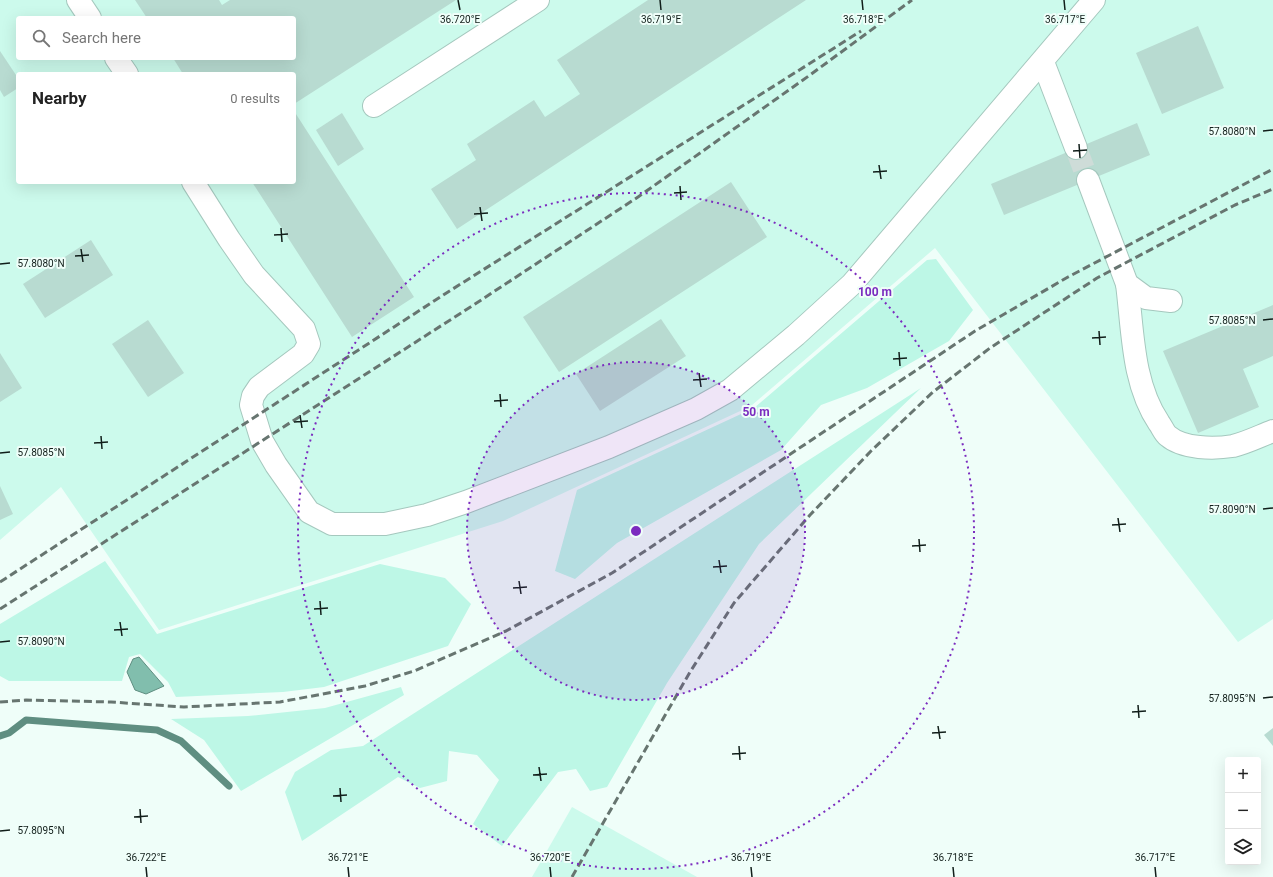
<!DOCTYPE html>
<meta charset="utf-8">
<style>
body{margin:0;font-family:Roboto,sans-serif;background:#f2f2f2;color:#222}
.controls{position:absolute;right:12px;bottom:12px;display:grid;overflow:hidden;border-radius:4px;box-shadow:0 4px 16px #0002}
.controls button{width:36px;height:36px;display:grid;place-items:center;padding:0;border:0;border-bottom:1px solid #e0e0e0;background:#fff;color:#222;font:20px sans-serif}
.list{margin:0;padding:0;list-style:none}
h2{display:flex;justify-content:space-between;align-items:center;height:52px;margin:0;padding:0 16px;font-size:17px}
h2 small{font-size:13px;font-weight:400;color:#767676}
.icon{flex:none;width:22px;height:22px;fill:none;stroke:currentColor;stroke-width:2;stroke-linecap:round;stroke-linejoin:round}
.map{position:relative;flex:none;width:1273px;height:877px;overflow:hidden}
.search{position:absolute;background:#fff;box-shadow:0 4px 16px #0002;left:16px;top:16px;width:280px;height:44px;display:flex;align-items:center;gap:10px;box-sizing:border-box;padding:0 14px;border-radius:4px;color:#767676;font-size:15px}
.panel{position:absolute;background:#fff;box-shadow:0 4px 16px #0002;left:16px;top:72px;width:280px;height:112px;border-radius:4px}
.map>svg:first-child{display:block}
.built{fill:#ccfaec;fill-rule:evenodd}
.green{fill:#bdf7e6}
.water{fill:#81bead;stroke:#5f8e81}
.lines{fill:none;stroke-linecap:round;stroke-linejoin:round}
.stream{stroke:#5f8e81;stroke-width:7}
.building{fill:#b8dbd1}
.minor-tunnel{stroke:#cedcd8;stroke-width:22;stroke-dasharray:22 11;stroke-linecap:butt}
.minor-casing{stroke:#a5c8be;stroke-width:24}
.minor{stroke:#fff;stroke-width:22}
.rail{stroke:#677570;stroke-width:3;stroke-dasharray:8 4;stroke-linecap:butt}
.ticks{fill:none;stroke:#111e1a;stroke-width:1.5}
.ring{fill:none;stroke:#7b2cbf;stroke-width:2;stroke-dasharray:2 4}
.ticks-label{font-size:10px;text-anchor:middle;fill:#111e1a;stroke:#effef9;stroke-width:4;stroke-linejoin:round;paint-order:stroke}
.centre{fill:#7b2cbf;stroke:#effef9;stroke-width:2}
.ring-label{font-size:12px;text-anchor:middle;font-weight:bold;fill:#7b2cbf;stroke:#effef9;stroke-width:4;stroke-linejoin:round;paint-order:stroke}
</style>
<div class="map">
<svg width="1273" height="877" viewBox="0 0 1273 877">
<rect width="100%" height="100%" fill="#effef9"/>
<!-- built -->
<g class="built">
<path d="M0 0H1273V619L1238 642 935 248 751 406 503 521 159 630 61 487 0 540ZM18 18H294V58H18ZM18 74H294V182H18Z"/>
<path d="M572 807 697 877H532Z"/>
</g>
<!-- green -->
<g class="green">
<path d="M936 259 973 310 949 341 867 388 821 405 781 450 617 543 575 579 555 571 577 490 754 408 927 260Z"/>
<path d="M921 388 759 544 667 683 607 787 590 791 576 769 558 772 502 846 473 824 499 780 477 755 449 751 447 781 420 788 398 777 302 841 285 792 295 772 331 750 363 746Z"/>
<path d="M105 561 157 634 380 564 445 578 471 604 448 646 324 687 283 692 176 697 168 682 140 654 129 657 122 681H9L0 676V624Z"/>
<path d="M401 687 404 695 241 791 204 740 171 719 248 716 325 708Z"/>
</g>
<!-- water -->
<path class="water" d="M139 657 164 686 146 694 135 690 127 672 133 659Z"/>
<g class="lines">
<!-- stream -->
<path class="stream" d="M0 736 9 733 26 720 157 730 181 741 229 786"/>
</g>
<!-- building -->
<g class="building">
<path d="M135 0H219L222 5 230 0H456L294 104V74H183L173 58H294V18H147Z"/>
<path d="M648 0H806L457 229 431 189 476 160 467 144 534 100 545 117 580 94 557 60Z"/>
<path d="M1198 26 1224 88 1162 114 1136 53Z"/>
<path d="M0 51 18 78V88L4 97 0 90Z"/>
<path d="M294 111 414 297 352 337 252 182H294Z"/>
<path d="M342 113 364 149 338 166 316 130Z"/>
<path d="M1137 123 1150 155 1004 215 991 184Z"/>
<path d="M731 182 767 237 559 372 523 317Z"/>
<path d="M91 240 113 275 45 318 23 284Z"/>
<path d="M1273 305V356L1243 369 1259 407 1198 433 1163 351Z"/>
<path d="M661 319 686 356 600 411 576 374Z"/>
<path d="M148 320 184 373 148 397 112 344Z"/>
<path d="M0 353 22 388 0 402Z"/>
<path d="M0 486 13 514 0 520Z"/>
<path d="M1273 728V746L1264 735Z"/>
</g>
<g class="lines">
<!-- minor-tunnel -->
<path class="minor-tunnel" d="M1076 148 1088 180"/>
<defs>
<g id="minor">
<path d="M78 0 90 18"/>
<path d="M116 58 127 74"/>
<path d="M1043 62 1076 148"/>
<path d="M374 106 538 0"/>
<path d="M1088 180 1127 284 1146 298 1171 301"/>
<path d="M193 182 229 239 254 275 304 329 309 344 303 354 259 387 253 396 251 405 262 441 276 465 309 512 332 524H385L427 515 466 502 609 447 696 409 730 390 796 335 852 284 1094 0"/>
<path d="M1127 284C1133 331 1132 383 1159 423 1162 427 1164 433 1168 436 1183 449 1214 449 1233 446 1246 443 1260 436 1273 431"/>
</g>
</defs>
<!-- minor casing -->
<use href="#minor" class="minor-casing"/>
<!-- minor -->
<use href="#minor" class="minor"/>
<!-- rail -->
<g class="rail">
<path d="M0 582 448 292 861 31"/>
<path d="M0 609 475 304 638 197 810 75 912 0"/>
<path d="M0 702 26 700 111 702 184 707 280 702 365 686 414 671 506 631 612 573 975 331 1068 277 1273 169"/>
<path d="M572 877 690 672 734 603 810 515 871 451 933 392 990 348 1097 278 1235 205 1273 189"/>
</g>
</g>
<!-- ticks -->
<path class="ticks" d="M458 0 460 10M660 0 661 10M862 0 863 10M1064 0 1065 10M1263 131 1273 130M1079 144 1080 158M1073 151 1087 150M879 165 881 179M873 172 887 171M680 186 681 200M674 193 687 192M480 207 482 221M474 214 488 213M281 228 282 242M274 235 288 234M81 249 83 262M75 256 89 255M0 264 10 263M1263 320 1273 319M1099 331 1100 345M1092 338 1106 337M899 352 900 366M893 359 907 358M699 373 701 387M693 380 707 379M500 394 501 407M494 401 508 400M300 415 302 428M294 422 308 421M101 436 102 449M94 443 108 442M0 453 10 452M1263 509 1273 508M1118 518 1120 532M1112 525 1126 524M919 539 920 552M912 546 926 545M719 560 721 573M713 567 727 566M519 581 521 594M513 588 527 587M320 601 321 615M314 609 328 608M120 622 122 636M114 630 128 629M0 642 10 641M1263 698 1273 697M1138 705 1139 718M1132 712 1146 711M938 726 940 739M932 733 946 732M739 746 740 760M732 754 746 753M539 767 541 781M533 775 547 774M340 788 341 802M333 796 347 795M140 809 141 823M134 817 148 816M0 831 10 830M146 867 147 877M348 867 349 877M550 867 551 877M751 867 752 877M953 867 954 877M1155 867 1156 877"/>
<!-- distance rings -->
<circle cx="636" cy="531" r="169" fill="#7b2cbf" fill-opacity=".12"/>
<g class="ring">
<circle cx="636" cy="531" r="169"/>
<circle cx="636" cy="531" r="338"/>
</g>
<g class="ticks-label">
<text x="460" y="23">36.720°E</text>
<text x="661" y="23">36.719°E</text>
<text x="863" y="23">36.718°E</text>
<text x="1065" y="23">36.717°E</text>
<text x="1232" y="135">57.8080°N</text>
<text x="41" y="267">57.8080°N</text>
<text x="1232" y="324">57.8085°N</text>
<text x="41" y="456">57.8085°N</text>
<text x="1232" y="513">57.8090°N</text>
<text x="41" y="645">57.8090°N</text>
<text x="1232" y="702">57.8095°N</text>
<text x="41" y="834">57.8095°N</text>
<text x="146" y="861">36.722°E</text>
<text x="348" y="861">36.721°E</text>
<text x="550" y="861">36.720°E</text>
<text x="751" y="861">36.719°E</text>
<text x="953" y="861">36.718°E</text>
<text x="1155" y="861">36.717°E</text>
</g>
<circle cx="636" cy="531" r="6" class="centre"/>
<g class="ring-label">
<text x="875" y="296">100 m</text>
<text x="756" y="416">50 m</text>
</g>
</svg>
<div class="controls">
<button>+</button>
<button>−</button>
<button><svg class="icon" aria-label="layers" viewBox="0 0 24 24"><path d="M12 4l9 5-9 5-9-5zM3 14l9 5 9-5"/></svg></button>
</div>
<div class="search"><svg class="icon" aria-label="search" viewBox="0 0 24 24"><circle cx="10" cy="10" r="6"/><path d="M15 15l6 6"/></svg>Search here</div>
<section class="panel">
<h2>Nearby<small>0 results</small></h2>
<ul class="list">
</ul>
</section>
</div>
